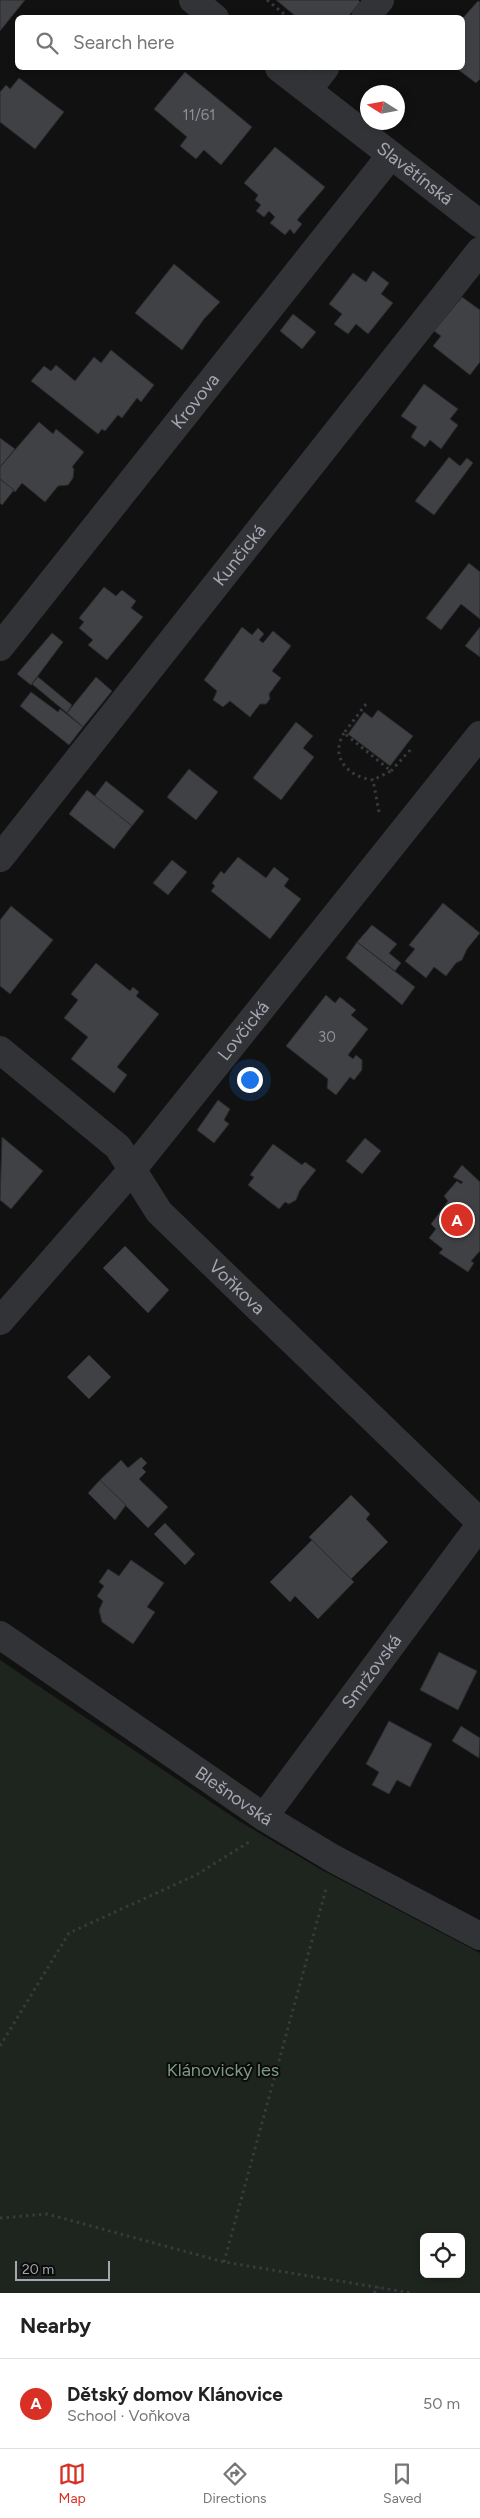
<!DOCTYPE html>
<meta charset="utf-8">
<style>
body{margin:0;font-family:Figtree,sans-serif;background:#f6f6f6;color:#222}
.controls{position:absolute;right:15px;bottom:15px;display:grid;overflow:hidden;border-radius:8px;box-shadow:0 2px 8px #0003}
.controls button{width:45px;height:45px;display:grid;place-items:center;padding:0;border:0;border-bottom:1px solid #e0e0e0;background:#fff;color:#222;font:25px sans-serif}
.compass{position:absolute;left:360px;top:85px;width:45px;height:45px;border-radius:50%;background:#fff;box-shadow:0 2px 8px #0003;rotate:281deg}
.scale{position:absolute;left:15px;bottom:12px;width:95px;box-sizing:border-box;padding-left:5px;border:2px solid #a4a7b1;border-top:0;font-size:14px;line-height:18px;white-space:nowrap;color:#a4a7b1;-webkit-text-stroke:4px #0c0c0d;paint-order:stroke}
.you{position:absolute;left:249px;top:1079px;width:18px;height:18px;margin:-12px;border:4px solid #fff;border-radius:50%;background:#1a73e8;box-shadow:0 0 0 8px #1a73e833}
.badge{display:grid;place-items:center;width:32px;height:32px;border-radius:50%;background:#d93025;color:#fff;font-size:16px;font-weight:700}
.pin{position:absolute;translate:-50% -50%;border:2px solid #fff;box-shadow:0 1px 5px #0006}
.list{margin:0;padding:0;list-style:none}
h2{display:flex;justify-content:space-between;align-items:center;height:65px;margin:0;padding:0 20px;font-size:21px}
h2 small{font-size:16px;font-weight:400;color:#767676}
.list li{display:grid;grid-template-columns:32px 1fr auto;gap:15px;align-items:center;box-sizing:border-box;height:90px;padding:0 20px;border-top:1px solid #e0e0e0}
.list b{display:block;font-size:19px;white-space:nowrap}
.list p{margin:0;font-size:16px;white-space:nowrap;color:#767676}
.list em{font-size:16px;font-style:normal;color:#767676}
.icon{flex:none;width:28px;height:28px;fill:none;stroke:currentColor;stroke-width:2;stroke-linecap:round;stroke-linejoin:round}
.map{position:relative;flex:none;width:480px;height:2293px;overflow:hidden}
.search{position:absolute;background:#fff;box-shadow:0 2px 8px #0003;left:15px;right:15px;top:15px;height:55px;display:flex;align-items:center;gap:12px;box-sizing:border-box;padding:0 18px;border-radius:8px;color:#767676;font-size:19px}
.sheet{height:155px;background:#fff}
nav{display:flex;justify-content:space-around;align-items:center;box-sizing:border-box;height:70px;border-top:1px solid #e0e0e0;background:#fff;font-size:14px;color:#767676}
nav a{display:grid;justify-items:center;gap:2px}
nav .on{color:#d93025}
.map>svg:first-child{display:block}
.green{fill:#1e241e;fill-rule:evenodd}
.building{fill:#404145;stroke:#2b2b2e}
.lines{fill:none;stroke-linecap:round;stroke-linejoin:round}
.path{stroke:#383a3d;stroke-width:3;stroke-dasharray:2.5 4;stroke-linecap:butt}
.minor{stroke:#323336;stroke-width:28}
.labels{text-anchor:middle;stroke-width:4;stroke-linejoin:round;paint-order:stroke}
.number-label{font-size:15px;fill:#8b8e96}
.street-label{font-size:18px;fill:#a4a7b1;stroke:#0c0c0d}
.park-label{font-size:18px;fill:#7c9a7f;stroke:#0c0c0d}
</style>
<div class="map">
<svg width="480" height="2293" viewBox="0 0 480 2293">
<rect width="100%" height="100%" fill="#111112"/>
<!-- green -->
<path class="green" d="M0 1660 239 1821 320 1869 480 1953V2293H0ZM424 2237H461V2274H424Z"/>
<!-- building -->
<g class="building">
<path d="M0 0H25L0 31Z"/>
<path d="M276 0H358L360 2 347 18H298Z"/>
<path d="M478 1 480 2V79L476 83 456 68H462V19Z"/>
<path d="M185 72 252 127 221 165 204 150 196 159 180 146 187 137 154 109Z"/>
<path d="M19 78 64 112 35 149 0 122V92L6 85 10 89Z"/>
<path d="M275 147 325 187 297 220 302 224 294 234 290 229 285 235 270 223 275 217 269 211 264 217 256 211 261 205 255 200 258 195 244 183Z"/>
<path d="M174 264 220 302 204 319 182 350 135 313Z"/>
<path d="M373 271 389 283 381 294 393 303 368 334 356 324 348 334 334 324 342 314 329 304 353 273 366 282Z"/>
<path d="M462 297 480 310V362L470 375 433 346 441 336 434 331Z"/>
<path d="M293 314 316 332 302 349 280 331Z"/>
<path d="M111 350 154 385 141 402 137 398 122 418 118 415 105 431 102 429 98 434 31 381 44 366 51 371 56 365 75 381 94 357 101 363Z"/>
<path d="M424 384 458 409 450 419 458 425 441 449 430 440 425 447 411 437 417 427 401 416Z"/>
<path d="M39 422 53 434 56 429 84 452 72 467 74 469 73 478 68 485 58 486 45 502 22 483 15 492 0 479V467Z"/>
<path d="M0 438 15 449 0 467Z"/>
<path d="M449 457 460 466 467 458 473 463 434 515 415 501Z"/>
<path d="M0 479 14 490 2 505 0 503Z"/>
<path d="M469 563 480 572V619L461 604 441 630 426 618Z"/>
<path d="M104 587 116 596 122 590 136 601 131 608 143 617 107 660 88 645 93 640 79 628 84 622 79 618Z"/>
<path d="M242 627 252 635 258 628 264 634 259 640 263 643 273 631 291 646 272 671 281 678 269 694 270 699 266 704H260L250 717 230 701 223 707 213 700 217 691 204 680Z"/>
<path d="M480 627V657L465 646Z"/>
<path d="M52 633 63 642 31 685 17 674Z"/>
<path d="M38 677 72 705 67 713 32 684Z"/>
<path d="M96 677 112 691 83 727 67 713Z"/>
<path d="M31 692 58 712 60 709 83 727 69 745 20 706Z"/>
<path d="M378 710 413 736 390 766 348 734 364 712 372 718Z"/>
<path d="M296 722 313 736 303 748 314 757 281 800 253 778Z"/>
<path d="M189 769 218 792 196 820 167 797Z"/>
<path d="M106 781 144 811 132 826 94 797Z"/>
<path d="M87 790 132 826 114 849 69 814Z"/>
<path d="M238 857 266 878 274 867 289 879 284 886 301 899 270 939 211 891 215 886 212 883 221 871 224 874Z"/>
<path d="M172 860 187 872 168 895 153 883Z"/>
<path d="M443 903 480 933 467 949 462 960 456 963 446 976 434 967 426 978 405 961 415 949 409 945Z"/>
<path d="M11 906 53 940 10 994 0 986V920Z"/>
<path d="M372 925 397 944 389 953 401 963 395 971 357 942Z"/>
<path d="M357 942 415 987 402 1005 346 958Z"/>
<path d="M96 963 130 991 133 987 139 992 136 996 159 1014 117 1067 127 1075 114 1093 71 1059 88 1037 64 1018 78 1000 71 994Z"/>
<path d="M326 995 335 1003 340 997 356 1010 351 1015 368 1029 348 1055 353 1059 356 1055 362 1060V1070L354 1080 350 1077 336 1095 327 1088 328 1079 286 1046Z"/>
<path d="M218 1100 230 1109 224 1120 229 1124 214 1143 197 1130Z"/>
<path d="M2 1137 43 1171 11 1209 0 1200Z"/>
<path d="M365 1138 381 1151 362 1174 346 1161Z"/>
<path d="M273 1144 302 1165 305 1162 316 1170 300 1190 296 1200 289 1204 285 1202 279 1209 248 1185 254 1177 250 1175Z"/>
<path d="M462 1165 480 1182V1251L471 1261 474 1263 468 1272 439 1253 443 1249 429 1238 436 1229 431 1224 448 1201 444 1196 457 1181 461 1184 463 1182 453 1177Z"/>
<path d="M125 1246 169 1290 148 1313 103 1268Z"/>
<path d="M89 1355 111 1377 89 1399 67 1377Z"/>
<path d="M141 1457 147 1463 142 1468 146 1472 139 1479 168 1507 148 1528 100 1480 121 1460 128 1468Z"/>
<path d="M100 1480 126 1505 115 1520 88 1493Z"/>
<path d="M351 1495 370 1514 366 1519 388 1542 351 1579 309 1537Z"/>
<path d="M165 1523 195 1554 185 1565 154 1534Z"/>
<path d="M312 1540 354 1582 318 1619 295 1596 290 1602 270 1582Z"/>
<path d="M131 1560 164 1583 147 1607 155 1612 133 1644 102 1622 99 1610 103 1601 97 1596 104 1586 99 1582 108 1569 119 1576Z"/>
<path d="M439 1652 477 1671 458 1710 420 1690Z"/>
<path d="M389 1721 432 1744 410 1787 397 1780 389 1794 372 1785 379 1772 366 1764Z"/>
<path d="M461 1726 480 1738 479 1758 452 1741Z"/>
</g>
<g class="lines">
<!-- path -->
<g class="path">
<path d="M267 0 289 18"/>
<path d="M366 704 344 733 391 771 373 780"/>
<path d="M344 733C329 758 349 777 373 780L379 812"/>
<path d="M391 771 411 749"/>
<path d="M0 2046 69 1933 196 1875 249 1842"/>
<path d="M0 2218 47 2214 224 2262 412 2293"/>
<path d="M224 2262 326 1889"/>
<path d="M374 2293 379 2287"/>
</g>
<!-- minor -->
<g class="minor">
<path d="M193 0 215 18"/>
<path d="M365 18 380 0"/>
<path id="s1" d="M279 68 480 224"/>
<path d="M308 90 325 68"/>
<path id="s2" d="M0 647 391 155"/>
<path id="s3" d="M0 858 480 251"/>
<path id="s4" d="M0 1050 118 1147 159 1212 480 1522"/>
<path id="s5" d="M0 1321 132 1170 480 735"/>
<path id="s6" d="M0 1635 264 1817 334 1859 480 1936"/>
<path id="s7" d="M264 1817 480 1525"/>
</g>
</g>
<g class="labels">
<!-- number labels -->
<g class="number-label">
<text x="199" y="120">11/61</text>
<text x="327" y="1042">30</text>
</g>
<!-- street labels -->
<g class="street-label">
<text dy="6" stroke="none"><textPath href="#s1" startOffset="172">Slavětínská</textPath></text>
<text dy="6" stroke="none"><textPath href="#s2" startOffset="314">Krovova</textPath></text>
<text dy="6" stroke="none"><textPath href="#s3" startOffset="386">Kunčická</textPath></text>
<text dy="6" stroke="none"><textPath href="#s5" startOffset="379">Lovčická</textPath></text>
<text dy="6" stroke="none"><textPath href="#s4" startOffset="338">Voňkova</textPath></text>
<text dy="6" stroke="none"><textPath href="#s7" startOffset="181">Smržovská</textPath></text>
<text dy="6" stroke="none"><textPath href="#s6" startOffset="284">Blešnovská</textPath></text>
</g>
<!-- park labels -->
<g class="park-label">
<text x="223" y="2076">Klánovický les</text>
</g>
</g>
</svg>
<div class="controls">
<button><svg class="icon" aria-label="locate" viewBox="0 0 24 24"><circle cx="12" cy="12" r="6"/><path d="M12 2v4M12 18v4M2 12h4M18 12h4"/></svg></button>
</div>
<svg class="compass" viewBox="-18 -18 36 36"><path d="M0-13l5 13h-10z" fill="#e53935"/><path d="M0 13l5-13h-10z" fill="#767676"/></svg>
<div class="scale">20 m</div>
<div class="you"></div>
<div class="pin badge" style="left:457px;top:1220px">A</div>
<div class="search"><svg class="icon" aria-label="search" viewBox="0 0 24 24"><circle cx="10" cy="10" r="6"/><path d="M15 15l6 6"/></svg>Search here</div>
</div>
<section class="sheet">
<h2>Nearby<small></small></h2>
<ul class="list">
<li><span class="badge">A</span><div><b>Dětský domov Klánovice</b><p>School · Voňkova</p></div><em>50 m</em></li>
</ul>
</section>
<nav>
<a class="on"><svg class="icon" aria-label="map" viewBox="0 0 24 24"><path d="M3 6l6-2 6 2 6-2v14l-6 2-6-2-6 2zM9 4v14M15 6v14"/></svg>Map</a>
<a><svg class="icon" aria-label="directions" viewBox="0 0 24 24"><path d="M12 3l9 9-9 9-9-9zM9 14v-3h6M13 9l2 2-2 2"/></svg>Directions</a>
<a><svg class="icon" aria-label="saved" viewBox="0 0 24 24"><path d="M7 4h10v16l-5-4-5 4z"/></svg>Saved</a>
</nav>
